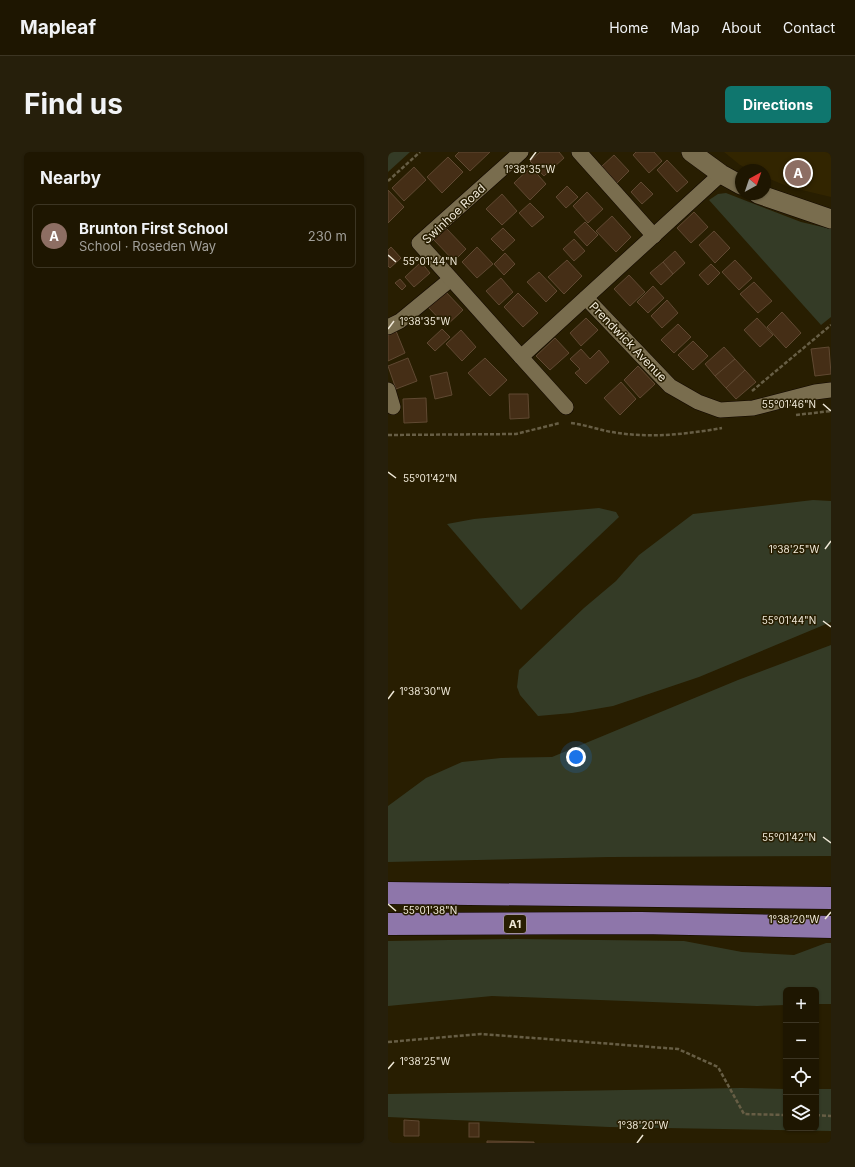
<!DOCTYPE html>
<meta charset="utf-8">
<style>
body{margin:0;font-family:Inter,sans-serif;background:#261f0b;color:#f1f3f6}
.controls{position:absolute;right:12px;bottom:12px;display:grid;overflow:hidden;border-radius:6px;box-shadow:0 1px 3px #0004}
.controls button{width:36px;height:36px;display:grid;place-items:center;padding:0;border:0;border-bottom:1px solid #3c3523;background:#1e1601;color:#f1f3f6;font:20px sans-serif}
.compass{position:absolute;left:347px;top:12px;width:36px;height:36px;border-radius:50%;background:#1e1601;box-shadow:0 1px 3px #0004;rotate:40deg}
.you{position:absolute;left:188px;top:605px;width:14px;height:14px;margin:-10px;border:3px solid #fff;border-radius:50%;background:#1a73e8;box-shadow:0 0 0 6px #1a73e833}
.badge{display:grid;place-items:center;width:26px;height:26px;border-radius:50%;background:#0f766e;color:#fff;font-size:13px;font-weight:700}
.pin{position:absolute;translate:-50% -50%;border:2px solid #fff;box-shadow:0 1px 4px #0006}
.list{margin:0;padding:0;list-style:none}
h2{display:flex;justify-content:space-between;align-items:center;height:52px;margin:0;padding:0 16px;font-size:17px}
h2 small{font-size:13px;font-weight:400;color:#a19f99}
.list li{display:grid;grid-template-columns:26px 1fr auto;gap:12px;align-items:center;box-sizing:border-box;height:64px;margin:0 8px 8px;padding:0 8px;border:1px solid #3c3523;border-radius:6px}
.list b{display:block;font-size:15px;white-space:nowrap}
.list p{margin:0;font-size:13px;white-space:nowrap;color:#a19f99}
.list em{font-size:13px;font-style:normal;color:#a19f99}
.icon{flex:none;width:22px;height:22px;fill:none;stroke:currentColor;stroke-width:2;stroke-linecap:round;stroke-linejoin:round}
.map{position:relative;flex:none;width:443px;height:991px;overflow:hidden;border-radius:6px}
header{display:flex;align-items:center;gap:24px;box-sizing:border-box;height:56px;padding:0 20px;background:#1e1601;border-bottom:1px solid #3c3523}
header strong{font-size:19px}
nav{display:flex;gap:22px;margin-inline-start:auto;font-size:14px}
.intro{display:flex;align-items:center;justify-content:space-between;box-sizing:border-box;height:96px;padding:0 24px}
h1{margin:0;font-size:28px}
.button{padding:10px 18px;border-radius:6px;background:#0f766e;color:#fff;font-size:14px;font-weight:700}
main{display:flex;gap:24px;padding:0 24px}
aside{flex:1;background:#1e1601;border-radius:6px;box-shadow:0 1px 3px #0004}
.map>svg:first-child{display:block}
.built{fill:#322500}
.green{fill:#343b26}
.building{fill:#452e16;stroke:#604932}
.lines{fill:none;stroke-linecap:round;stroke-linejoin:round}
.minor-casing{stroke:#110700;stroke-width:16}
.tertiary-casing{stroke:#110700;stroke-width:20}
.trunk-casing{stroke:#110700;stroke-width:23}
.path{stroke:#675e45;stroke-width:2.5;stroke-dasharray:4 2;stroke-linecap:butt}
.minor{stroke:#796d4e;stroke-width:15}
.tertiary{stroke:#796d4e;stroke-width:19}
.trunk{stroke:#8e76aa;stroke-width:22}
.ticks{fill:none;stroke:#efe8d7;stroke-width:1.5}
.labels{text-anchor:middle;stroke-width:3;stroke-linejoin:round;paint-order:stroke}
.shield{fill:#281e01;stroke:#b3ab97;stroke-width:1}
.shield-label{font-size:11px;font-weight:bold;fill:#efe8d7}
.street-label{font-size:12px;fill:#efe8d7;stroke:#281e01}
.ticks-label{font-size:10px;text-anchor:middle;fill:#efe8d7;stroke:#281e01;stroke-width:3;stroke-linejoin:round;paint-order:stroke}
</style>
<header>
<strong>Mapleaf</strong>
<nav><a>Home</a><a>Map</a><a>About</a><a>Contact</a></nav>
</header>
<div class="intro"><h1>Find us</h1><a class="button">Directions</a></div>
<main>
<aside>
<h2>Nearby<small></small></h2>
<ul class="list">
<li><span class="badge" style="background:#8d6e63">A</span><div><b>Brunton First School</b><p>School · Roseden Way</p></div><em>230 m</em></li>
</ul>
</aside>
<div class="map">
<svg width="443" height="991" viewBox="0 0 443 991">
<rect width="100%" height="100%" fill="#281e01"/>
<!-- built -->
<path class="built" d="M336 0H443V45L401 35 377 25V18H362L352 13Z"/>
<!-- green -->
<g class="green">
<path d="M0 0H22L0 20Z"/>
<path d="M338 41 413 70 443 77V165L433 173 321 48 330 42Z"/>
<path d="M425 348 443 349V470L311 525 225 554 184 561 150 564 132 543 129 535 131 518 196 456 228 429 251 403 305 362Z"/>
<path d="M211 356 228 360 231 365 133 458 59 372 86 367Z"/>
<path d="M443 493V704L221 705 0 710V654L38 626 74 610 113 606 164 605 350 528Z"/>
<path d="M128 787 296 789 354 800 406 803 438 791H443V852H428V838H398V853L369 854 104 844 0 854V789Z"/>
<path d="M353 936 398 937V976H428V937H443V979L221 975 0 965V942Z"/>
</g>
<!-- building -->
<g class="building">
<path d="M71 0H102L82 19 67 4Z"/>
<path d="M152 0H171L176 6 156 24 142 9Z"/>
<path d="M248 0H266L274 9 261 21 245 3Z"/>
<path d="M226 3 241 19 228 32 213 15Z"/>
<path d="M60 5 75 20 54 41 39 25Z"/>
<path d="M279 8 300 30 289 40 269 18Z"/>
<path d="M26 15 38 28 16 49 4 36Z"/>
<path d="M143 15 158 32 142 48 126 31Z"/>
<path d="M253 30 265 42 254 52 243 40Z"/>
<path d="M179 34 190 45 178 56 168 45Z"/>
<path d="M0 38 16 55 0 71Z"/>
<path d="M199 40 215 57 200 71 185 54Z"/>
<path d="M114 42 129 59 114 73 98 57Z"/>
<path d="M142 51 156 65 144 75 131 61Z"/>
<path d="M306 60 320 75 303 91 289 76Z"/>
<path d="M224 64 243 85 228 100 208 79Z"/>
<path d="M197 70 210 83 199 94 186 80Z"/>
<path d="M58 76 78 97 66 109 46 88Z"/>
<path d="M115 76 127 88 115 99 103 87Z"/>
<path d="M326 79 342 96 327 111 311 93Z"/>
<path d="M186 87 197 99 186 109 175 97Z"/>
<path d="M3 95 13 106 2 116 0 114V98Z"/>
<path d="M89 95 105 112 89 126 74 110Z"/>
<path d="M287 99 297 111 285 122 275 110Z"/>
<path d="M117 101 127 112 116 123 106 112Z"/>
<path d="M179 108 194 124 176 142 160 125Z"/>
<path d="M347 108 364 126 351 138 334 120Z"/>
<path d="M33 110 42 121 26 135 17 125Z"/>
<path d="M275 110 285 122 273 133 262 121Z"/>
<path d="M323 112 332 121 320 133 311 123Z"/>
<path d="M151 120 169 139 158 150 139 130Z"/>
<path d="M241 123 257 140 242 154 226 137Z"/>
<path d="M113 126 125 140 111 153 98 139Z"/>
<path d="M12 127 18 134 14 138 7 131Z"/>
<path d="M366 130 384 149 370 161 352 142Z"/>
<path d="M265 134 276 146 260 161 249 150Z"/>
<path d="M57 139 75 158 58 174 40 155Z"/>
<path d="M130 141 150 161 135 175 116 155Z"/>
<path d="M279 148 290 161 274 176 263 164Z"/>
<path d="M394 160 413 181 398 196 379 175Z"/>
<path d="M198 166 210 178 193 194 182 181Z"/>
<path d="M369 166 385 183 372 195 356 178Z"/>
<path d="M290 172 303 185 286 201 273 188Z"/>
<path d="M54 177 62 185 47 199 39 191Z"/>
<path d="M73 178 88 195 74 209 58 192Z"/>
<path d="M8 179 17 201 0 209V183Z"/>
<path d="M167 186 181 201 162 218 148 204Z"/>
<path d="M305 189 320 204 305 218 290 203Z"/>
<path d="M336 195 347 207 327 224 317 212Z"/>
<path d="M441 195 443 222 427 224 423 197Z"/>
<path d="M193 197 202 207 211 198 221 210 198 232 187 221 192 217 182 207Z"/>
<path d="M20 206 29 229 8 237 0 214Z"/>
<path d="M97 206 119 228 102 244 80 221Z"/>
<path d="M347 207 357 218 338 236 327 224Z"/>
<path d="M250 214 267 232 252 246 236 228Z"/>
<path d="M357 218 368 230 348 247 338 236Z"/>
<path d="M59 220 64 243 47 247 42 224Z"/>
<path d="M233 230 248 247 232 263 216 246Z"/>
<path d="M121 242H140L141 266 122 267Z"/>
<path d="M38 246 39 270 16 271 15 247Z"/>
<path d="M16 968 31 969V984H16Z"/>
<rect x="81" y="971" width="10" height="14"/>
<path d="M99 989 146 990V991H99Z"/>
</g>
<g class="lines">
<defs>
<g id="minor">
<path d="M191 0 266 84"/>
<path d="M198 146 282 234 310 250 332 258 365 256 427 240 443 238"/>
<path d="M0 175 12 169 63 127"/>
<path d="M133 205 31 91 133 0"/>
<path d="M0 238 5 255"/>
<path d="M178 255 133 205 333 22"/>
</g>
<g id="tertiary">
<path d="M303 0 333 22 353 33"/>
<path d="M370 42 443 67"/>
</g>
<g id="trunk">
<path d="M0 741 443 746"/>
<path d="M0 772 253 771 443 775"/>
</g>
</defs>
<!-- minor casing -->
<use href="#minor" class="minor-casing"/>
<!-- tertiary casing -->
<use href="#tertiary" class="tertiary-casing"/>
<!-- trunk casing -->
<use href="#trunk" class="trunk-casing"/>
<!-- path -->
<g class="path">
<path d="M0 29 32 0"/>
<path d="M364 239 443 173"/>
<path d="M408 263 443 259"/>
<path d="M183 271C199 273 214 279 230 281 265 286 300 282 334 276"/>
<path d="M0 283 128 282 172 271"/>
<path d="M0 890 93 882 290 897 330 915 356 962 398 963"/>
<path d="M428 963 443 964"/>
</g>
<!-- minor -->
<use href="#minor" class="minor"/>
<!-- tertiary -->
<use href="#tertiary" class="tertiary"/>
<!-- trunk -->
<use href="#trunk" class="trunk"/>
</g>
<!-- ticks -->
<path class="ticks" d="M142 8 148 0M0 103 8 110M0 177 6 169M435 252 443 259M0 320 8 326M437 397 443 389M435 469 443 475M0 547 6 539M435 685 443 691M0 752 8 759M437 767 443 760M0 917 6 910M249 991 255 983"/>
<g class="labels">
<!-- shield labels -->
<rect class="shield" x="116" y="763" width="22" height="18" rx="3"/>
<g class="shield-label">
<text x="127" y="776">A1</text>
</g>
<!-- street labels -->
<g class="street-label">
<text transform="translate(66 62) rotate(-43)" y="4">Swinhoe Road</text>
<text transform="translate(240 190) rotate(46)" y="4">Prendwick Avenue</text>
</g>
</g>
<g class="ticks-label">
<text x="142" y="21">1°38'35"W</text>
<text x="42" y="113">55°01'44"N</text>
<text x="37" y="173">1°38'35"W</text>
<text x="401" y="256">55°01'46"N</text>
<text x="42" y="330">55°01'42"N</text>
<text x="406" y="401">1°38'25"W</text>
<text x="401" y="472">55°01'44"N</text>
<text x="37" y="543">1°38'30"W</text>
<text x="401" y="689">55°01'42"N</text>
<text x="42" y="762">55°01'38"N</text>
<text x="406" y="771">1°38'20"W</text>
<text x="37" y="913">1°38'25"W</text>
<text x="255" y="977">1°38'20"W</text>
</g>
</svg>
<div class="controls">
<button>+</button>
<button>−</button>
<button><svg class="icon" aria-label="locate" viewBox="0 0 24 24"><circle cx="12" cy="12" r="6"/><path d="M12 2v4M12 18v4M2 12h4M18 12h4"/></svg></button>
<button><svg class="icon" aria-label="layers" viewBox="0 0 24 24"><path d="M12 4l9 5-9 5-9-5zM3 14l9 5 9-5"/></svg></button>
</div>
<svg class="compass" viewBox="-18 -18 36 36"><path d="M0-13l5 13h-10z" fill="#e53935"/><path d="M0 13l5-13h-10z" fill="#a19f99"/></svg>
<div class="you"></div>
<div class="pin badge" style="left:410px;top:21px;background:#8d6e63">A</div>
</div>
</main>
